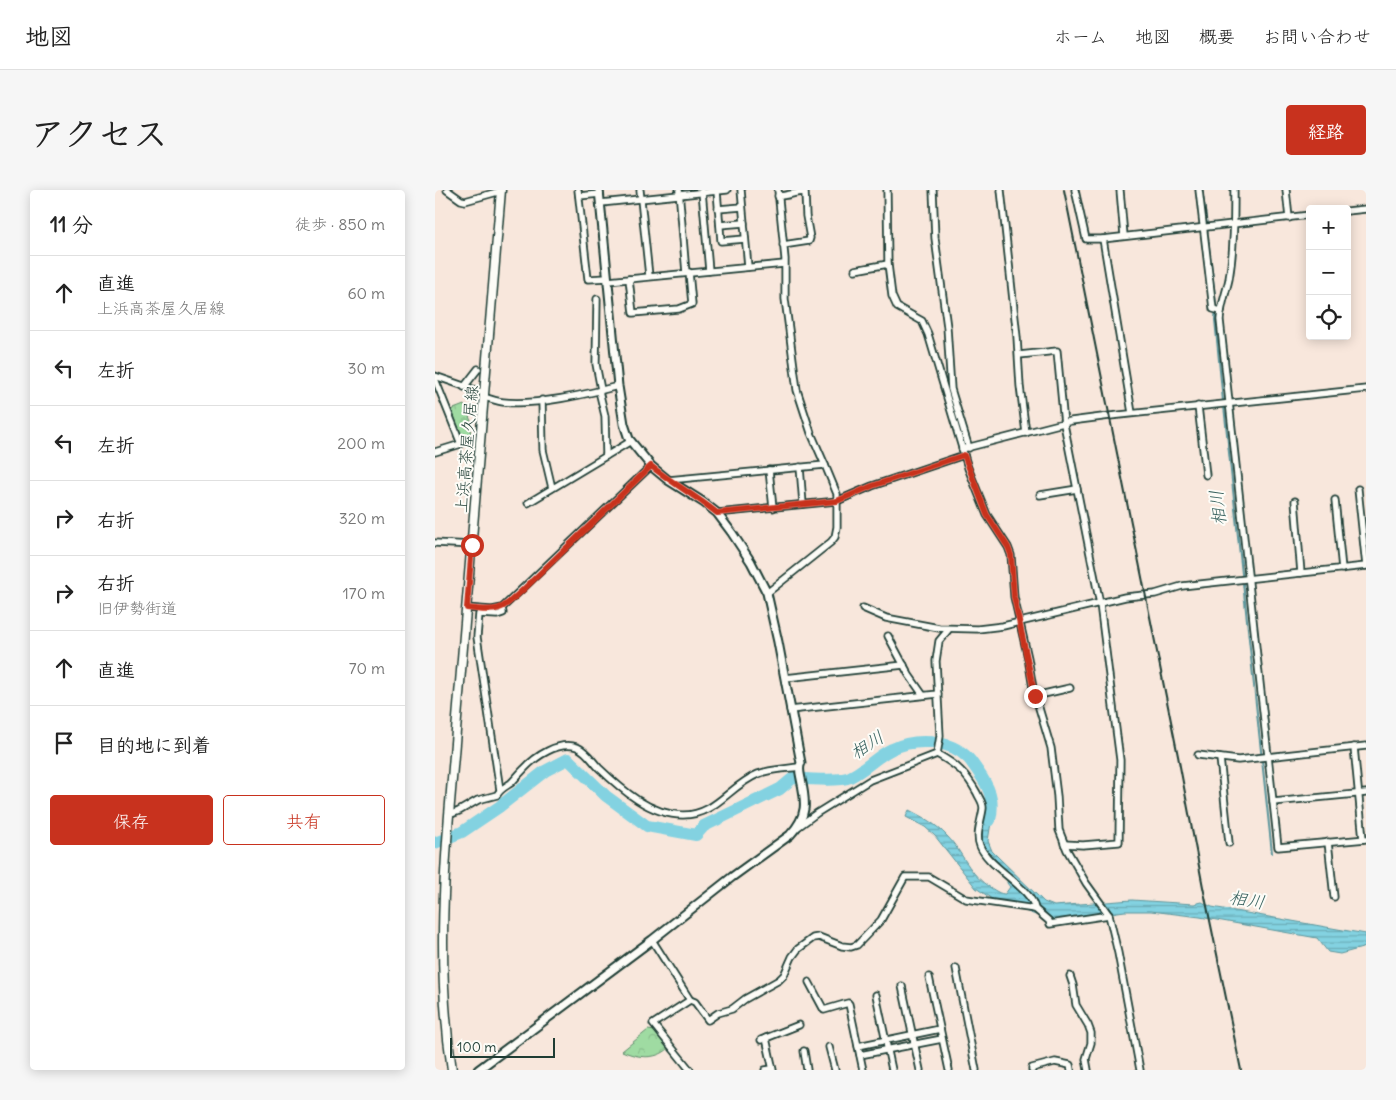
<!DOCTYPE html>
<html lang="ja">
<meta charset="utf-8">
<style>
body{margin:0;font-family:Delius,"Klee One",sans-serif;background:#f6f6f6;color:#222}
.controls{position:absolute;right:15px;top:15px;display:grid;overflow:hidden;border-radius:5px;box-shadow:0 2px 12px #0003}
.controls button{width:45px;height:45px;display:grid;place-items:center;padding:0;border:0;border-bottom:1px solid #e0e0e0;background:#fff;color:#222;font:25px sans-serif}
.scale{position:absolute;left:15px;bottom:12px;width:105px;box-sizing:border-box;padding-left:5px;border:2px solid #1f3d34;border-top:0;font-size:14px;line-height:18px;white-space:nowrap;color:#1f3d34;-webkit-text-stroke:4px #fdfcf7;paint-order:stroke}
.stop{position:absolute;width:15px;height:15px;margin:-11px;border:4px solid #c8321e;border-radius:50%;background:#fff}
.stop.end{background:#c8321e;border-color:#fff;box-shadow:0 1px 5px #0008}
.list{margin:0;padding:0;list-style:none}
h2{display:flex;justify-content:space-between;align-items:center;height:65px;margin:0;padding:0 20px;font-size:21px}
h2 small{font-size:16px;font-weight:400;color:#767676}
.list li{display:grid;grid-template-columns:32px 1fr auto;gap:15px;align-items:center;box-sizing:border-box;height:75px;padding:0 20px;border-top:1px solid #e0e0e0}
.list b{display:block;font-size:19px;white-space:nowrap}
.list p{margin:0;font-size:16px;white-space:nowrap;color:#767676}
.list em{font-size:16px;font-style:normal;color:#767676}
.actions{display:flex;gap:10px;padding:15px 20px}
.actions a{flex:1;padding:11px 0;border:1px solid #c8321e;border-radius:5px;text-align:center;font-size:18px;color:#c8321e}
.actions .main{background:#c8321e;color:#fff}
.icon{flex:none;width:28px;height:28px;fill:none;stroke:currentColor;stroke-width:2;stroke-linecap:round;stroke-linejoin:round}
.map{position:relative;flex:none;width:931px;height:880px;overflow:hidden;border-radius:5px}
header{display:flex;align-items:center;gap:30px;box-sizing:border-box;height:70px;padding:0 25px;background:#fff;border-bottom:1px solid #e0e0e0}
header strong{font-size:24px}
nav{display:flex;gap:28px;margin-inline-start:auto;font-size:18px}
.intro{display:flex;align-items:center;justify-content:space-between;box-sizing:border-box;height:120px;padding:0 30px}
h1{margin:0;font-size:35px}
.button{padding:12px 22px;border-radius:5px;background:#c8321e;color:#fff;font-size:18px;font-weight:700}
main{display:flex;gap:30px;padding:0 30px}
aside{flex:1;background:#fff;border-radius:5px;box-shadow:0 2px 12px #0003}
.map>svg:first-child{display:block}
.park{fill:url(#park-crowns);stroke:#5f8c6b}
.water{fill:url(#water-rules);stroke:#5b969c}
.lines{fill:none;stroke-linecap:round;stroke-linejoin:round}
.stream{stroke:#5b969c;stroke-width:2}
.river{stroke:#83d2e1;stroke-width:12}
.minor-casing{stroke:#1f3d34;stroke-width:9}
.tertiary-casing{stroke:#1f3d34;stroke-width:11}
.secondary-casing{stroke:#1f3d34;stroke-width:11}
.minor{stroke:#fdfcf7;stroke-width:5.5}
.tertiary{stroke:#fdfcf7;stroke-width:7}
.secondary{stroke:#fdfcf7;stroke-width:8}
.rail{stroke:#1f3d34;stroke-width:2}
.route{stroke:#c8321e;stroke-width:6}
.labels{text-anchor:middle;stroke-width:4;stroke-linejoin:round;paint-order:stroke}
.street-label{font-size:16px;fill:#1f3d34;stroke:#fdfcf7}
.water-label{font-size:18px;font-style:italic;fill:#38625f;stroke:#fdfcf7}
</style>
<header>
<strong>地図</strong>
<nav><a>ホーム</a><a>地図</a><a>概要</a><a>お問い合わせ</a></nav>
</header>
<div class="intro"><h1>アクセス</h1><a class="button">経路</a></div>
<main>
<aside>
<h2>11 分<small>徒歩 · 850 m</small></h2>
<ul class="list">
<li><svg class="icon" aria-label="ahead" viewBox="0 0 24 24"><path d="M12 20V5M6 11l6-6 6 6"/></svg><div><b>直進</b><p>上浜高茶屋久居線</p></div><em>60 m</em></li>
<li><svg class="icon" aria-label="left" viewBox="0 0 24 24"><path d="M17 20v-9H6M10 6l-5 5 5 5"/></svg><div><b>左折</b></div><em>30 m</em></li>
<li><svg class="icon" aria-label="left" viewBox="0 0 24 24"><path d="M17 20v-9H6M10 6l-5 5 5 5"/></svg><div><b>左折</b></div><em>200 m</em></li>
<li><svg class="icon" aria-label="right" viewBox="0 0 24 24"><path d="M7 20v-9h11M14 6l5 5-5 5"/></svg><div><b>右折</b></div><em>320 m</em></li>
<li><svg class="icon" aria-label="right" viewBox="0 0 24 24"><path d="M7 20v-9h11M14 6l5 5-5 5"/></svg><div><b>右折</b><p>旧伊勢街道</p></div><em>170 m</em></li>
<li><svg class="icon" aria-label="ahead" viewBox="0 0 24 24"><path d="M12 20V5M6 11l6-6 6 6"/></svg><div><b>直進</b></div><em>70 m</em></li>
<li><svg class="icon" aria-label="arrive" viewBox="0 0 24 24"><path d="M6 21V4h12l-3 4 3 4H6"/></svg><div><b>目的地に到着</b></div></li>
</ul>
<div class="actions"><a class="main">保存</a><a>共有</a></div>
</aside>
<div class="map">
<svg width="931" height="880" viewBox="0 0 931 880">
<defs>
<pattern id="park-crowns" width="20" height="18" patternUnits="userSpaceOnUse" patternTransform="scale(1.25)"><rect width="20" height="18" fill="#9fdba2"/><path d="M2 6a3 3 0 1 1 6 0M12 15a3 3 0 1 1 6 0" fill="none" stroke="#88bd8c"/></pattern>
<pattern id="water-rules" width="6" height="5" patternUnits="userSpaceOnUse" patternTransform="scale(1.25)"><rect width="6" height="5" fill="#83d2e1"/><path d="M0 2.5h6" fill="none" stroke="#6bacb7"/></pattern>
</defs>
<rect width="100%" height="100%" fill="#f8e7dc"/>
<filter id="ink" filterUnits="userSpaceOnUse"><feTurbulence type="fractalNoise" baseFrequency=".02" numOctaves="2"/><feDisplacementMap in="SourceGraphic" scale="10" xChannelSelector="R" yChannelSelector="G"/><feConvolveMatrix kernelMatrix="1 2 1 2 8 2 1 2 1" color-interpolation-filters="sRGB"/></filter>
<g filter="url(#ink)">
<!-- park -->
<g class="park">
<path d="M29 215 36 231 35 251 28 252 16 220Z"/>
<path d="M213 840 220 841 233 859C220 870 203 868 187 861Z"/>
</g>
<!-- water -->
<path class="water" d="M549 587 558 620 553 651 557 661 562 666 609 712 619 716 697 710 759 714 767 712 777 717 931 744V757L905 764 893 762 882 748 765 727 716 721H690L617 731 557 709 541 698 500 646 490 637 471 627 474 620C488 627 501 634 512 646 529 663 533 684 556 698 561 701 565 704 570 704L575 697 572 693 573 683 550 658 547 651 548 636 553 614Z"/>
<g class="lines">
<!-- stream -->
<g class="stream">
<path d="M767 0 772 35"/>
<path d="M772 40 781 114 780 130 788 211"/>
<path d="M789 216 837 663"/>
</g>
<!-- river -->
<path class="river" d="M0 653 27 642 64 617 110 581 133 569 171 606 212 636 261 645 269 636 345 599 358 588C371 589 404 592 415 587 430 580 442 566 457 559 479 548 515 549 533 568 536 571 539 576 542 580 554 597 560 609 555 630"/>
<defs>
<g id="minor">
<path d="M12 0 26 10 30 11 66 1"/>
<path d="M143 0 153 89 173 88"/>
<path d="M205 0 214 86"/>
<path d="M244 0 251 83"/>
<path d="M306 0 313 77"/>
<path d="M452 0 453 74 457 106 462 117 487 131 493 144 533 278 552 325 573 357 576 365 579 407 593 468 598 498 616 558 622 606 624 640 632 660 651 693 674 725 683 763 705 880"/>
<path d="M498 0 500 48 512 137 516 199 534 258"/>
<path d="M566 0 582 147 585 196 591 243"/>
<path d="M640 0 651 49H668L875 25"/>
<path d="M685 0 689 46"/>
<path d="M764 0 778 119 786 121"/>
<path d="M799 0C799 29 799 60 794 89 791 103 786 115 785 130L843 657 931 649"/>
<path d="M851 0 854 28"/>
<path d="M267 1 274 81"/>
<path d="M282 1 286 51 310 49"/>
<path d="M144 6 165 4"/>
<path d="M343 6C353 6 360 2 370 2L371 26 375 48 374 51 348 55"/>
<path d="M166 13 292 0"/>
<path d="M283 19 307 17"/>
<path d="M912 21 931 19"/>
<path d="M285 35 309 33"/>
<path d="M668 49 697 223"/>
<path d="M420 80 453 74"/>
<path d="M194 89 198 123 244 119 257 114 254 82"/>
<path d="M173 91 349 74"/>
<path d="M162 109 161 174 166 200"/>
<path d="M584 165 622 161 629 234 665 414 675 493 685 570 684 652 648 655 629 654"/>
<path d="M0 186 49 203"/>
<path d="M0 189 26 254 0 262"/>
<path d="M29 197 43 179"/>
<path d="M164 201 170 226 171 266"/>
<path d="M49 207C55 209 61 211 68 212 99 216 153 204 183 196"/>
<path d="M107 210 108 260 117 298"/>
<path d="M763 216 771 285"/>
<path d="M527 259 636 231 675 226 931 199"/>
<path d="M365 277 368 314"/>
<path d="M334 280 338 318"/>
<path d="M233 290 390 275"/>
<path d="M923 299 931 376"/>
<path d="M605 305 642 299"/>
<path d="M900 310 907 379"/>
<path d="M860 311 866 383"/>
<path d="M93 313 196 251"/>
<path d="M282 323 402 311 437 296 529 265"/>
<path d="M0 353 37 355"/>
<path d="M332 403 396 352 400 347 402 337V304L390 275 376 243 362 200 350 109V69L343 0"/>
<path d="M32 418 57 420 67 418 216 276"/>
<path d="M428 418 451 428 504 438 543 439 568 436 690 407 720 404 747 396 931 376"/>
<path d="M453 446 474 485 488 505"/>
<path d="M350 488 469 475"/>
<path d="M600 506 635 498"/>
<path d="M355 520 503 504"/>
<path d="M919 557 928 649"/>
<path d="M502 564C522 575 531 583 542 603 544 608 548 612 548 618 547 629 540 644 545 656 553 677 597 698 600 719"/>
<path d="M502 564 505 546 501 471 504 451 514 439"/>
<path d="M763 565 803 570 931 556"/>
<path d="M785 568 794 653"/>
<path d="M65 600 42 447 44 424 62 425 68 423 67 418"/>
<path d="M838 612 931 603"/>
<path d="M14 625 24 621 43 610 62 605C65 599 70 597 76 593 80 589 84 584 89 579 101 566 123 551 142 557 152 561 157 571 164 578 187 600 215 625 248 625 281 625 294 596 323 584 335 579 350 579 364 577"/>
<path d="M363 637 382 623 435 590 502 564"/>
<path d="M893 652 899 707"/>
<path d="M217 750 255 810 218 834 255 880"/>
<path d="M521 778 541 880"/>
<path d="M635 786 638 795 641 815 653 835 656 843V853L651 869 653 880"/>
<path d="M494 787 514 880"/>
<path d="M374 792 389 820 413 813 414 814 428 880"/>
<path d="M467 796 485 880"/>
<path d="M441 805 457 880"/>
<path d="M255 810 260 812 273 830 283 823 297 819 310 809 344 790 349 785 357 767 363 759 378 748 384 747 407 756 416 757 422 755 446 730 470 687H494L531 709 600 719 614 731 615 734 674 725"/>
<path d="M331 848 338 880"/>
<path d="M326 850 364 835"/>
<path d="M423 856 505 839"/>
<path d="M394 857 400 880"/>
<path d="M369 861 372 880"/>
<path d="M425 865 507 849"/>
<path d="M330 880 337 879"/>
<path d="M597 880V878L620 872 635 875 636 880"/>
</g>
<path id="tertiary" d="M43 880 217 750 297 687 355 645C373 626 371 612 366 589 365 583 363 578 366 573L343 452 332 403 316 372 297 343 282 323 268 312 233 290 216 276 194 249 189 234 183 196 164 0"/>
<path id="secondary" d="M17 880C4 795 7 710 14 625L66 0"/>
</defs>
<!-- minor casing -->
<use href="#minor" class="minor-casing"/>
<!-- tertiary casing -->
<use href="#tertiary" class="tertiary-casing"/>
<!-- secondary casing -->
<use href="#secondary" class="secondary-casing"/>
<!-- minor -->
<use href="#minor" class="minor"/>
<!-- tertiary -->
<use href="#tertiary" class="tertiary"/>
<!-- secondary -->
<use href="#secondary" class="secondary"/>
<!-- rail -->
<path class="rail" d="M629 0 743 566 768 697 806 880"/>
</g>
</g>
<g class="lines" filter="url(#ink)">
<!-- route -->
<path class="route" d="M37 355 32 418C65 422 65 421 89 399L216 276C237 293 261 306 282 323L402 311 437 296 529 265 552 325 573 357 576 365 579 407 600 506"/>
</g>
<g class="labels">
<!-- street labels -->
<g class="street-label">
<text transform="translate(31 259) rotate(-85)" y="6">上浜高茶屋久居線</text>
</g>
<!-- water labels -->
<g class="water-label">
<text transform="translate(783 318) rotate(-96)" y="6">相川</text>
<text transform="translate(432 555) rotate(-32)" y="6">相川</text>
<text transform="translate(812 710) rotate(9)" y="6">相川</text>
</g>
</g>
</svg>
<div class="controls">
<button>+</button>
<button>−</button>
<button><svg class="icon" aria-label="locate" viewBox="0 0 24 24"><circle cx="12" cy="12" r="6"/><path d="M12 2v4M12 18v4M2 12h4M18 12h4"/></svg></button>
</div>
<div class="scale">100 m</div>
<div class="stop" style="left:37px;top:355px"></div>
<div class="stop end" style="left:600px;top:506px"></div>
</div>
</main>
